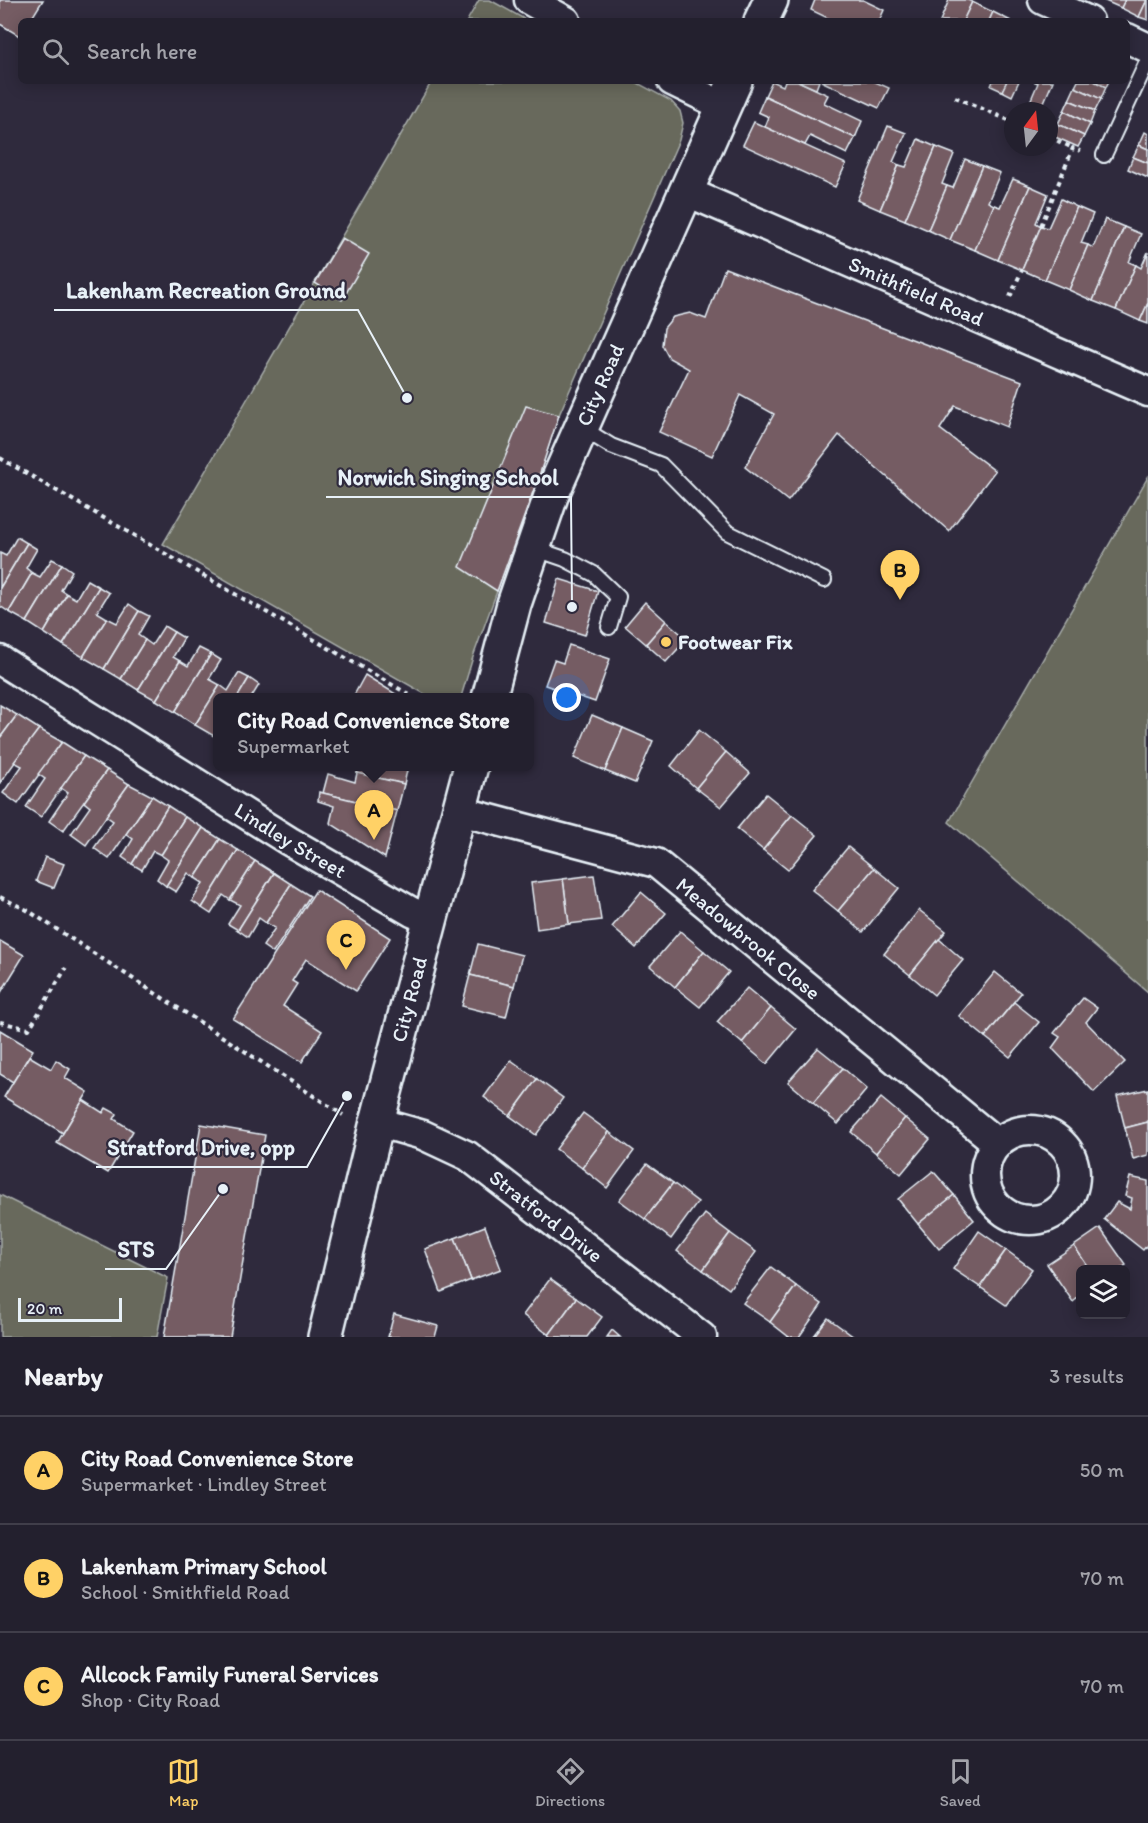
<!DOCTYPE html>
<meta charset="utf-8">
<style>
body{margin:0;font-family:Itim,sans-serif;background:#2f2d3a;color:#f1f3f6}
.controls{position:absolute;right:18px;bottom:18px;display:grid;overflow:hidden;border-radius:9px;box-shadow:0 3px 15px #0003}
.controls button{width:54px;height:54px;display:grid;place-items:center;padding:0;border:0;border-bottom:2px solid #403e4a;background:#23202e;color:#f1f3f6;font:30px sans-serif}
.compass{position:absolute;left:1004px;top:102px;width:54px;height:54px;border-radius:50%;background:#23202e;box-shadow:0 3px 15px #0003;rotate:15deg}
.scale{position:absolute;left:18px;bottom:15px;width:104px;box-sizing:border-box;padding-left:6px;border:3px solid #e8f1f8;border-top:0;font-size:16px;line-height:21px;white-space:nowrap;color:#e8f1f8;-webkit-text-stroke:4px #2f2a3d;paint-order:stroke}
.you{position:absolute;left:567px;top:698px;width:21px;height:21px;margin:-15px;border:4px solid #fff;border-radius:50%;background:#1a73e8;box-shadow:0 0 0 9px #1a73e833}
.badge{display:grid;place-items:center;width:39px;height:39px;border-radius:50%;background:#ffd166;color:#111;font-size:20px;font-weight:700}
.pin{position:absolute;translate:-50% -50px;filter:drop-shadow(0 2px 3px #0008)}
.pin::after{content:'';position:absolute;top:32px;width:21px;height:18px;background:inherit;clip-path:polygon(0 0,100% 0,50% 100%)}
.popup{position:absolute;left:213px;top:693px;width:321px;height:78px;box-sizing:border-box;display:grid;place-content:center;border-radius:9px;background:#23202e;filter:drop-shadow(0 2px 4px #0005);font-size:20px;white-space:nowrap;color:#a3a3aa}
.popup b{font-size:22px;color:#f1f3f6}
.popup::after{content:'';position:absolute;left:50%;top:100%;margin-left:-12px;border:12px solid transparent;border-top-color:#23202e}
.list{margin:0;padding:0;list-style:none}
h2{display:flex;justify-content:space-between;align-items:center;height:78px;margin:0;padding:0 24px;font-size:26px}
h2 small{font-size:20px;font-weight:400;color:#a3a3aa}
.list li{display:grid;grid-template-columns:39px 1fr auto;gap:18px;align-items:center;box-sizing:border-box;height:108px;padding:0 24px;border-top:2px solid #403e4a}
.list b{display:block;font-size:22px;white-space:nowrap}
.list p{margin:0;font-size:20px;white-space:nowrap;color:#a3a3aa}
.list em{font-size:20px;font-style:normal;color:#a3a3aa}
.icon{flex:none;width:33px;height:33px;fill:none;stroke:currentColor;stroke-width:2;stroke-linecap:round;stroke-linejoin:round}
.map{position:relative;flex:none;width:1148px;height:1337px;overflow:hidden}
.search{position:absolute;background:#23202e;box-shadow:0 3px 15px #0003;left:18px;right:18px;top:18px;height:66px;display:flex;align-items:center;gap:15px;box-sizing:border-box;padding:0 21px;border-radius:9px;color:#a3a3aa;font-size:22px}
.sheet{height:402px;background:#23202e}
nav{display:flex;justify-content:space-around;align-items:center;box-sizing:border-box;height:84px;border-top:2px solid #403e4a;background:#23202e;font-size:16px;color:#a3a3aa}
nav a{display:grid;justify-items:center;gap:3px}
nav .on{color:#ffd166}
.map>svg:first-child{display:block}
.green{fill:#67695b;stroke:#a8adaa;stroke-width:1.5}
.building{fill:#745c64;stroke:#e8f1f8;stroke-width:1.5}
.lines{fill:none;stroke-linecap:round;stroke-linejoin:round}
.service-casing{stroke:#e8f1f8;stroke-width:18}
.minor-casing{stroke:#e8f1f8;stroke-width:33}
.tertiary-casing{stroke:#e8f1f8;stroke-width:38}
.path{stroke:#e8f1f8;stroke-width:4;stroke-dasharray:4.5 4.5;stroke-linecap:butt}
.service{stroke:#2f2a3d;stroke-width:14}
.minor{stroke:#2f2a3d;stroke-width:28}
.tertiary{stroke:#2f2a3d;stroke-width:33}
.poi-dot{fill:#ffd166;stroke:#2f2a3d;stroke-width:2}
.labels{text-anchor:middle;stroke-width:4.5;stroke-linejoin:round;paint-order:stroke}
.street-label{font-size:21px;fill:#e8f1f8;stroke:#2f2a3d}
.poi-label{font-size:21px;font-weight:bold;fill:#e8f1f8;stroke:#2f2a3d;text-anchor:start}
.leader{fill:none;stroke:#e8f1f8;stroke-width:2}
.callout-dot{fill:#e8f1f8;stroke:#2f2a3d;stroke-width:2}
.callout-label{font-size:22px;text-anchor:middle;font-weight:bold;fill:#e8f1f8;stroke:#2f2a3d;stroke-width:4.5;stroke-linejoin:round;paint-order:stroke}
</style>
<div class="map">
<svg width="1148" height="1337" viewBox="0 0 1148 1337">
<rect width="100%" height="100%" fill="#2f2a3d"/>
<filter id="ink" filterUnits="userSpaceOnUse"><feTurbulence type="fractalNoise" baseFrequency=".0167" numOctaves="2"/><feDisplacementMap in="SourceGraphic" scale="12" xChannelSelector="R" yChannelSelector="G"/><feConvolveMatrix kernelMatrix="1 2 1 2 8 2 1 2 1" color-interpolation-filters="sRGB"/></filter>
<g filter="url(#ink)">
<!-- green -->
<g class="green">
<path d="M479 0H490L528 21H467Z"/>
<path d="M432 81H634L671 101 680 111 683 123 679 140 559 415 539 476 473 657 461 697H430L163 544Z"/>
<path d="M1148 477V992L949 822Z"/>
<path d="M0 1195 168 1278 157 1337H0Z"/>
</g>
<!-- building -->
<g class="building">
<path d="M0 0H43L30 21H21V37L0 24Z"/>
<path d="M815 0H863L884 10 879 21H834L811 10Z"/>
<path d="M949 0H968L972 2 963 21H940Z"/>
<path d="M1103 0H1125L1121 8Z"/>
<path d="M1125 0H1147L1139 17 1121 8Z"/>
<path d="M1147 0H1148V20L1139 17Z"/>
<path d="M972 2 993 12 989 21H963Z"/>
<path d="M993 12 1011 21H989Z"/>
<path d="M772 81 783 86 785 81H798L828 95 824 103 862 121 855 138 765 96Z"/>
<path d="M798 81H819L816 89Z"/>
<path d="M821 81H873L889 88 879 108Z"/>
<path d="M993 81H1007L1002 91 991 86Z"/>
<path d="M1007 81H1019L1012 96 1002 91Z"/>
<path d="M1033 81H1053L1041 109 1029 104 1038 83Z"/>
<path d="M1078 81H1094L1106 87 1101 99 1075 87Z"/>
<path d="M1094 81H1109L1106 87Z"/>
<path d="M1075 87 1101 99 1095 111 1069 100Z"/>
<path d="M765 96 855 138 847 154 810 136 805 145 765 127 769 117 758 112Z"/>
<path d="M1069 100 1095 111 1090 124 1064 111Z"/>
<path d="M1064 111 1090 124 1084 136 1058 124Z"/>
<path d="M754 122 846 164 835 187 743 145Z"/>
<path d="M1058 124 1084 136 1078 147 1053 136Z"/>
<path d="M888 126 906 133 893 162 899 165 880 210 857 200Z"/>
<path d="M1145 132 1148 134V149L1139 145Z"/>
<path d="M918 139 936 147 905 220 880 210 899 165 906 167Z"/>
<path d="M1139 145 1148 149V163L1133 157Z"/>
<path d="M936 147 954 154 942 184 947 186 928 230 905 220Z"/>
<path d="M1133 157 1148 163V178L1128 169Z"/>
<path d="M965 159 982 166 950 240 928 230 947 186 953 188Z"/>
<path d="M982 166 1000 173 988 202 994 205 975 250 950 240Z"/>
<path d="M1013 179 1030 186 998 260 975 250 994 205 1000 207Z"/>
<path d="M1030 186 1048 194 1036 223 1041 226 1022 270 998 260Z"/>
<path d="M1061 199 1077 207 1045 280 1022 270 1041 226 1048 228Z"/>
<path d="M1077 207 1093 214 1081 243 1088 245 1069 290 1045 280Z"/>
<path d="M1105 219 1124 227 1093 301 1069 290 1088 245 1093 248Z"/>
<path d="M1124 227 1141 234 1129 262 1136 265 1116 310 1093 301Z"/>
<path d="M342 238 369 254 342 300 315 283Z"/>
<path d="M1148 252V303L1140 321 1116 310 1136 265 1141 268Z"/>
<path d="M725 268 1022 381 1007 427 955 406 940 429 995 471 949 531 839 435 788 501 745 467 774 414 740 395 712 456 659 432 689 369 669 358 662 345 664 328 673 317 690 313 706 319Z"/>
<path d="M1148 303V324L1140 321Z"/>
<path d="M526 406 559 415 539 476 497 591 460 567Z"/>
<path d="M17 537 27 543 0 588V553L6 556Z"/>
<path d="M27 543 37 549 26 568 32 573 9 612 0 606V588Z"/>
<path d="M52 559 62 564 27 622 9 612 32 573 40 577Z"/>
<path d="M62 564 72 571 61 590 67 594 44 633 27 622Z"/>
<path d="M559 579 598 591 585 635 546 623Z"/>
<path d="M87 580 99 587 63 645 44 633 67 594 76 599Z"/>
<path d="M99 587 109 593 97 612 107 618 83 657 63 645Z"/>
<path d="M645 602 666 621 646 644 625 626Z"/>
<path d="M129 604 139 611 104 669 83 657 107 618 117 623Z"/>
<path d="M139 611 149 616 138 635 145 640 121 679 104 669Z"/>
<path d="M666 621 687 639 666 662 646 644Z"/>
<path d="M164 626 174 632 138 690 121 679 145 640 152 645Z"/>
<path d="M174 632 184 638 173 657 180 661 156 700 138 690Z"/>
<path d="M569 645 610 659 595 702 545 685 554 660 563 663Z"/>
<path d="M199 648 211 654 175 712 156 700 180 661 188 666Z"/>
<path d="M211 654 221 660 209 679 220 685 195 725 175 712Z"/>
<path d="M239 673 249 678 237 698H218V729L214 736 195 725 220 685 228 691Z"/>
<path d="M365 675 402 698 353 697Z"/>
<path d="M249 678 259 685 251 698H237Z"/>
<path d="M0 705 17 715 0 738Z"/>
<path d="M17 715 39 729 0 783V738Z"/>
<path d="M592 715 623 728 605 771 574 758Z"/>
<path d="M623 728 653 741 635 783 605 771Z"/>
<path d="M39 729 62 742 18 804 3 793 22 766 14 762Z"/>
<path d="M699 730 726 752 696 788 671 766Z"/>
<path d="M62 742 84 756 41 817 26 807 45 779 38 774Z"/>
<path d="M726 752 750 773 721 807 696 788Z"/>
<path d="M84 756 107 770 63 831 49 821 68 793 61 788Z"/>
<path d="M359 766H408L404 784 357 773Z"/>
<path d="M107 770 129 784 86 845 71 834 90 807 84 802Z"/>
<path d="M357 773 404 784 397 811 323 793 328 774 355 782Z"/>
<path d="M129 784 152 796 109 859 94 848 113 821 106 816Z"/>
<path d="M319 792 397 811 385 858 330 823 334 806 318 801Z"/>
<path d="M766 794 792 815 763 850 737 829Z"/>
<path d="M152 796 168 806 132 864 122 857 133 839 126 834Z"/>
<path d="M168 806 185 817 161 855 153 851 142 870 132 864Z"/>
<path d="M792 815 817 835 788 870 763 850Z"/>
<path d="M185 817 203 828 166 886 157 879 168 860 161 855Z"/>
<path d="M203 828 220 839 195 878 188 873 176 892 166 886Z"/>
<path d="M220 839 238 850 202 908 192 901 203 883 195 878Z"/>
<path d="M848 847 874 868 838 911 812 890Z"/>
<path d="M238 850 255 861 230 900 223 895 211 914 202 908Z"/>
<path d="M45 857 64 864 54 888 36 881Z"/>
<path d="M255 861 274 873 238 930 228 924 240 905 230 900Z"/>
<path d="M874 868 899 888 863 932 838 911Z"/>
<path d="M274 873 291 884 266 923 259 918 248 937 238 930Z"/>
<path d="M594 875 601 920 569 924 563 879Z"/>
<path d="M563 879 569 924 537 929 531 883Z"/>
<path d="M291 884 310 896 273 953 263 946 275 928 266 923Z"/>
<path d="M316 890 390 938 356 991 306 959 292 981 297 984 283 1006 322 1031 302 1062 233 1019Z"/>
<path d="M641 892 666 913 636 948 612 927Z"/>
<path d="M919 910 946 931 910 975 884 954Z"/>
<path d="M680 931 704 951 675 987 650 966Z"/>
<path d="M939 939 963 960 934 995 910 975Z"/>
<path d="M0 941 24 955 0 994Z"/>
<path d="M478 944 522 955 514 986 470 975Z"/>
<path d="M704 951 729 972 700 1007 675 987Z"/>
<path d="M995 972 1021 993 985 1037 959 1016Z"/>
<path d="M470 975 514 986 506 1017 462 1006Z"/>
<path d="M747 988 771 1008 742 1043 717 1022Z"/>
<path d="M1083 998 1097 1008 1086 1022 1125 1062 1094 1092 1052 1048 1060 1037 1054 1033Z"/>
<path d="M1014 1002 1039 1022 1010 1057 985 1037Z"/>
<path d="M771 1008 796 1029 767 1064 742 1043Z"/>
<path d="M0 1030 33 1050 13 1082 0 1074Z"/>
<path d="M818 1048 843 1068 813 1103 788 1082Z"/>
<path d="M29 1056 51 1069 56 1060 70 1069 65 1078 88 1092 63 1133 4 1097Z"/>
<path d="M511 1060 537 1079 510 1116 484 1097Z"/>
<path d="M843 1068 867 1089 838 1124 813 1103Z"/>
<path d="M537 1079 563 1098 536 1135 510 1116Z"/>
<path d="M1148 1089V1122L1125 1128 1117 1096Z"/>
<path d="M881 1098 905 1118 876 1153 851 1132Z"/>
<path d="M83 1100 103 1113 106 1108 117 1114 114 1119 133 1131 108 1173 57 1143Z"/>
<path d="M583 1113 609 1132 582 1168 556 1149Z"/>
<path d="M905 1118 930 1139 901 1174 876 1153Z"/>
<path d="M1148 1122V1155L1133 1159 1125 1128Z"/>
<path d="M201 1124 265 1135 246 1243 230 1337H164Z"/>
<path d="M609 1132 634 1151 607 1188 582 1168Z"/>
<path d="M647 1164 673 1183 645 1219 619 1200Z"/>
<path d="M933 1171 954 1195 918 1224 898 1199Z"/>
<path d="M1130 1177 1148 1181V1244L1143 1250 1104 1219 1117 1202 1130 1209 1132 1198 1125 1196Z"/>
<path d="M673 1183 698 1202 671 1239 645 1219Z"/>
<path d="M954 1195 974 1220 939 1249 918 1224Z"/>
<path d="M705 1214 730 1233 703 1270 677 1251Z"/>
<path d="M485 1226 501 1269 471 1280 455 1238Z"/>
<path d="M1100 1228 1126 1265 1119 1270H1090L1074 1246Z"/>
<path d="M979 1231 1006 1250 980 1287 953 1269Z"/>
<path d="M730 1233 756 1252 729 1289 703 1270Z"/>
<path d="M455 1238 471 1280 441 1292 425 1249Z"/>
<path d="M1074 1246 1090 1270H1080V1296L1073 1302 1047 1264Z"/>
<path d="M1006 1250 1032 1269 1006 1305 980 1287Z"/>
<path d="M771 1267 796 1286 770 1322 743 1303Z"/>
<path d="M550 1279 576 1298 549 1335 523 1315Z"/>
<path d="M796 1286 822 1304 799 1337H789L770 1322Z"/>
<path d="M576 1298 602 1317 587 1337H552L549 1335Z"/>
<path d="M394 1314 438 1326 435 1337H388Z"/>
<path d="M828 1318 854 1337H813Z"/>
<path d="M612 1330 620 1337H607Z"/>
</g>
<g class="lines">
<defs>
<g id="service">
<path d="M1104 155 1148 60"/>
<path d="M582 428 611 446 661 465 727 532 824 580"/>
<path d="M533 548 565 559 594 574 618 597 609 627"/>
</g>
<g id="minor">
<path d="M529 0 566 21"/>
<path d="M1043 0 1089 21"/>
<path d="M1127 38 1148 48"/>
<path d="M672 81 723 106"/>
<path id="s1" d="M685 191 1148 392"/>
<path id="s2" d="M0 660 289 841 412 912 431 920"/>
<path id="s3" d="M460 811 656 863 997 1143"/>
<path id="s4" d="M377 1122 423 1135 468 1156 702 1337"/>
<circle cx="1030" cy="1175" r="45"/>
</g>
<g id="tertiary">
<path d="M761 21 771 0"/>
<path id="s5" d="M489 698 514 604 551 496 735 81"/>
<path id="s6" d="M325 1337 377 1122 471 766"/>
</g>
</defs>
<!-- service casing -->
<use href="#service" class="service-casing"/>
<!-- minor casing -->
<use href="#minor" class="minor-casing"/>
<!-- tertiary casing -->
<use href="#tertiary" class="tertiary-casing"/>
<!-- path -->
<g class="path">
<path d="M955 97 1013 122"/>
<path d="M1049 137 1073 148"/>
<path d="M1041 226 1073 148 1080 151"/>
<path d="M1010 297 1022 270"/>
<path d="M0 458 415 698"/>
<path d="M0 897 27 910 343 1115"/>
<path d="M0 1022 29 1029 66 968"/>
</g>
<!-- service -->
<use href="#service" class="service"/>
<!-- minor -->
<use href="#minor" class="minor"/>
<!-- tertiary -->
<use href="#tertiary" class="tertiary"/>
</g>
</g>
<!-- markers -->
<circle class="poi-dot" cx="666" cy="642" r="6"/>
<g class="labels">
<!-- street labels -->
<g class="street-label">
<text dy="7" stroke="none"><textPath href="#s1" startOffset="252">Smithfield Road</textPath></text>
<text dy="7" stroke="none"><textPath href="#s5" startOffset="333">City Road</textPath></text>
<text dy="7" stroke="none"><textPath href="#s2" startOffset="342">Lindley Street</textPath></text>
<text dy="7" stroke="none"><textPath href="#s3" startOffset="322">Meadowbrook Close</textPath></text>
<text dy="7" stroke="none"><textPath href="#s6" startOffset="348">City Road</textPath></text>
<text dy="7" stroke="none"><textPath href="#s4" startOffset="196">Stratford Drive</textPath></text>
</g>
<!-- poi labels -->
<g class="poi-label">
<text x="678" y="649">Footwear Fix</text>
</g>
</g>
<!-- callouts -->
<path class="leader" d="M407 398L358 310H54M572 607L571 497H326M347 1096L307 1167H96M223 1189L166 1269H105"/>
<g class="callout-dot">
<circle cx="407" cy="398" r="6"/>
<circle cx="572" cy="607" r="6"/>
<circle cx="347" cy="1096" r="6"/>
<circle cx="223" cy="1189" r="6"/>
</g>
<g class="callout-label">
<text x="206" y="298">Lakenham Recreation Ground</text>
<text x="448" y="485">Norwich Singing School</text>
<text x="201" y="1155">Stratford Drive, opp</text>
<text x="136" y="1257">STS</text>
</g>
</svg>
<div class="controls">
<button><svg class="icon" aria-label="layers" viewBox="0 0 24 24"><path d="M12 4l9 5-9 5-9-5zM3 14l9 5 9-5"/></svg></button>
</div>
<svg class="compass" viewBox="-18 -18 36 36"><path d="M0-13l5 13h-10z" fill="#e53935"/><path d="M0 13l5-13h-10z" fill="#a3a3aa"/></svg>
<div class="scale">20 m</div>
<div class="you"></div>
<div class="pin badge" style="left:374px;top:840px">A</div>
<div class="popup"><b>City Road Convenience Store</b>Supermarket</div>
<div class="pin badge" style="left:900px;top:600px">B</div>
<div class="pin badge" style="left:346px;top:970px">C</div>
<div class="search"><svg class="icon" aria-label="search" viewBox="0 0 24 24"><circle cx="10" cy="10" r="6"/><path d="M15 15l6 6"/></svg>Search here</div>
</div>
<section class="sheet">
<h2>Nearby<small>3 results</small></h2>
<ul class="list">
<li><span class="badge">A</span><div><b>City Road Convenience Store</b><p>Supermarket · Lindley Street</p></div><em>50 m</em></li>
<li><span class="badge">B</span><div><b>Lakenham Primary School</b><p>School · Smithfield Road</p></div><em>70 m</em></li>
<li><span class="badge">C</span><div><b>Allcock Family Funeral Services</b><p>Shop · City Road</p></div><em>70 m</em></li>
</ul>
</section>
<nav>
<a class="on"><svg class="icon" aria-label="map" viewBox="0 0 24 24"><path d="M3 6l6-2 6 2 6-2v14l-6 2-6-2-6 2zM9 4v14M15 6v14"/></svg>Map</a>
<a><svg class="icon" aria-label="directions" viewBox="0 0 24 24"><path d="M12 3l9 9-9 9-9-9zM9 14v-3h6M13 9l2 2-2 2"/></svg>Directions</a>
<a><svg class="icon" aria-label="saved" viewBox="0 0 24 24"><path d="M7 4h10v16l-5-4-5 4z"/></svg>Saved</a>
</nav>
